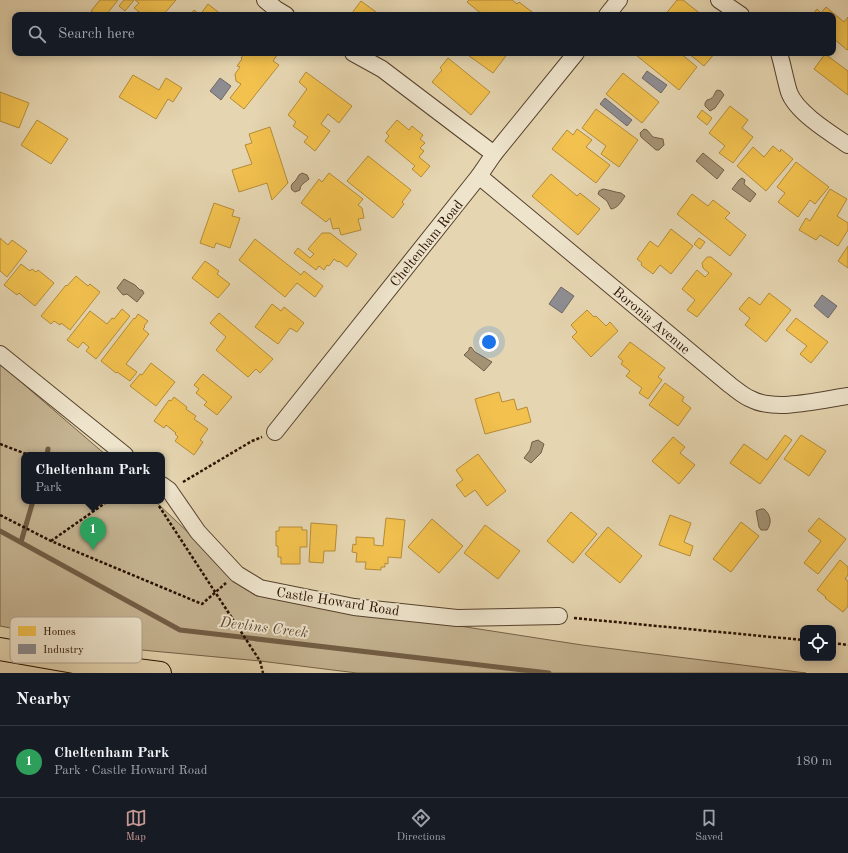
<!DOCTYPE html>
<meta charset="utf-8">
<style>
body{margin:0;font-family:"Old Standard TT",serif;background:#20242c;color:#f1f3f6}
.controls{position:absolute;right:12px;bottom:12px;display:grid;overflow:hidden;border-radius:8px;box-shadow:0 2px 10px #0003}
.controls button{width:36px;height:36px;display:grid;place-items:center;padding:0;border:0;border-bottom:1px solid #363941;background:#171b24;color:#f1f3f6;font:20px sans-serif}
.you{position:absolute;left:489px;top:342px;width:14px;height:14px;margin:-10px;border:3px solid #fff;border-radius:50%;background:#1a73e8;box-shadow:0 0 0 6px #1a73e833}
.badge{display:grid;place-items:center;width:26px;height:26px;border-radius:50%;background:#c59692;color:#fff;font-size:13px;font-weight:700}
.pin{position:absolute;translate:-50% -33px;filter:drop-shadow(0 1px 2px #0008)}
.pin::after{content:'';position:absolute;top:21px;width:14px;height:12px;background:inherit;clip-path:polygon(0 0,100% 0,50% 100%)}
.popup{position:absolute;left:21px;top:452px;width:144px;height:52px;box-sizing:border-box;display:grid;place-content:center;border-radius:8px;background:#171b24;filter:drop-shadow(0 1px 3px #0005);font-size:13px;white-space:nowrap;color:#9ea1a6}
.popup b{font-size:15px;color:#f1f3f6}
.popup::after{content:'';position:absolute;left:50%;top:100%;margin-left:-8px;border:8px solid transparent;border-top-color:#171b24}
.list{margin:0;padding:0;list-style:none}
h2{display:flex;justify-content:space-between;align-items:center;height:52px;margin:0;padding:0 16px;font-size:17px}
h2 small{font-size:13px;font-weight:400;color:#9ea1a6}
.list li{display:grid;grid-template-columns:26px 1fr auto;gap:12px;align-items:center;box-sizing:border-box;height:72px;padding:0 16px;border-top:1px solid #363941}
.list b{display:block;font-size:15px;white-space:nowrap}
.list p{margin:0;font-size:13px;white-space:nowrap;color:#9ea1a6}
.list em{font-size:13px;font-style:normal;color:#9ea1a6}
.icon{flex:none;width:22px;height:22px;fill:none;stroke:currentColor;stroke-width:2;stroke-linecap:round;stroke-linejoin:round}
.map{position:relative;flex:none;width:848px;height:673px;overflow:hidden}
.search{position:absolute;background:#171b24;box-shadow:0 2px 10px #0003;left:12px;right:12px;top:12px;height:44px;display:flex;align-items:center;gap:10px;box-sizing:border-box;padding:0 14px;border-radius:8px;color:#9ea1a6;font-size:15px}
.sheet{height:124px;background:#171b24}
nav{display:flex;justify-content:space-around;align-items:center;box-sizing:border-box;height:56px;border-top:1px solid #363941;background:#171b24;font-size:11px;color:#9ea1a6}
nav a{display:grid;justify-items:center;gap:2px}
nav .on{color:#c59692}
.map>svg:first-child{display:block}
.green{fill:#c5b492;stroke:#766249}
.water{fill:#a49274;stroke:#725e46}
.homes{fill:#f2c14e;stroke:#b58c37}
.industry{fill:#8d8d92;stroke:#6e6866}
.lines{fill:none;stroke-linecap:round;stroke-linejoin:round}
.stream{stroke:#725e46;stroke-width:5}
.minor-casing{stroke:#56412c;stroke-width:18}
.highway-casing{stroke:#271000;stroke-width:24}
.path{stroke:#271000;stroke-width:2.5;stroke-dasharray:3 2;stroke-linecap:butt}
.minor{stroke:#eee4cc;stroke-width:16}
.highway{stroke:#e5d5b0;stroke-width:22}
.path-bridge{stroke:#271000;stroke-width:2.5;stroke-dasharray:3 2;stroke-linecap:butt}
.labels{text-anchor:middle;stroke-width:4;stroke-linejoin:round;paint-order:stroke}
.street-label{font-size:14px;fill:#271000;stroke:#eee4cc}
.water-label{font-size:15px;font-style:italic;fill:#5f4a34;stroke:#eee4cc}
.key{fill:#eee4cc;stroke:#b2a48f;stroke-width:1}
.key-label{font-size:11px;fill:#271000}
</style>
<div class="map">
<svg width="848" height="673" viewBox="0 0 848 673">
<rect width="100%" height="100%" fill="#e5d5b0"/>
<filter id="stains"><feTurbulence type="fractalNoise" baseFrequency=".005" numOctaves="4"/><feColorMatrix values="0 0 0 0 .2 0 0 0 0 .09 0 0 0 0 .02 0 0 0 .5 -.17"/></filter>
<radialGradient id="worn" r=".72"><stop offset=".6" stop-color="#630" stop-opacity="0"/><stop offset="1" stop-color="#630" stop-opacity=".3"/></radialGradient>
<!-- green -->
<path class="green" d="M0 364 106 455H24V501H155L253 594 582 645 806 673H357L260 661 109 647 0 626Z"/>
<!-- water -->
<g class="water">
<path d="M718 90 721 91 724 95 715 108 710 111 705 106V103L707 100C713 99 714 95 716 91Z"/>
<path d="M644 129 647 130 653 137 663 139 664 145 659 150H656L641 137 640 133Z"/>
<path d="M703 153 724 170 717 179 696 161Z"/>
<path d="M302 173 307 175 309 179C305 183 300 184 300 190L295 192 292 190 291 187 292 184 296 180 299 175Z"/>
<path d="M742 178 745 180 744 184 756 194 750 202 732 189 739 180Z"/>
<path d="M603 189C610 190 614 192 621 193L625 196C621 202 618 208 611 209L607 201 598 194 599 191Z"/>
<path d="M124 279 135 285 140 290H142L144 293 137 302 127 294 123 295 117 288Z"/>
<path d="M471 347 475 352 492 362 484 371 464 355 469 350V348Z"/>
<path d="M538 440 544 444 541 453 531 463 524 458 530 450 532 442Z"/>
<path d="M761 509H764C771 515 772 523 767 530H761L759 527 756 511Z"/>
</g>
<!-- homes -->
<g class="homes">
<path d="M100 0H118L106 15H97L91 11Z"/>
<path d="M124 0H134L125 11 119 6Z"/>
<path d="M135 0H176L163 15H143L134 8 139 3Z"/>
<path d="M469 0H512L517 4 519 2 536 15H483L467 2Z"/>
<path d="M677 0H683L702 15H665Z"/>
<path d="M361 1 380 15H356L352 13Z"/>
<path d="M208 4 222 15H190L194 10 200 15Z"/>
<path d="M826 7 844 22 848 17V49L847 50 833 38V15H812L817 9 821 13Z"/>
<path d="M245 53H275L277 55 273 61 279 65 244 109 230 98 241 84 236 81 235 74 240 67 237 66 242 59 241 58Z"/>
<path d="M465 53H508L493 73Z"/>
<path d="M637 53H680L697 67 679 90 636 55Z"/>
<path d="M688 53H715L704 66Z"/>
<path d="M825 54 848 71V95L814 69Z"/>
<path d="M448 58 490 92 471 115 432 82 442 70 440 68Z"/>
<path d="M306 72 352 106 339 123 328 114 321 124 330 131 315 151 304 142 308 137 293 126 296 122 288 115 307 89 299 82Z"/>
<path d="M623 73 659 102 642 123 606 94Z"/>
<path d="M133 75 159 90 166 78 182 88 173 102 168 99 156 119 119 97Z"/>
<path d="M0 92 29 103 19 128 0 121Z"/>
<path d="M730 106 748 120 742 128 753 137 733 163 719 153 725 146 709 133Z"/>
<path d="M596 109 638 140 619 167 601 154 606 146 582 128Z"/>
<path d="M702 110 712 118 707 125 697 117Z"/>
<path d="M37 120 68 139 51 164 21 145Z"/>
<path d="M397 120 409 130 412 126 423 135 420 139 425 143 420 148 424 151 419 157 430 166 421 177 412 169 415 166 385 141 389 136 386 133Z"/>
<path d="M270 127 288 183 272 200 267 183 239 192 232 170 252 164 245 145 252 143 249 134Z"/>
<path d="M577 129 592 140 586 147 610 165 596 183 552 149 567 130 573 135Z"/>
<path d="M773 146 780 152 781 149 793 159 766 191 737 166 753 147 764 157Z"/>
<path d="M368 156 411 190 402 202 404 204 393 218 347 181Z"/>
<path d="M796 162 829 187 815 204 810 200 798 217 778 202 785 193 777 187Z"/>
<path d="M329 173 363 199 358 205 362 208 364 218 358 219 361 230 341 235 339 228 333 229 330 218 326 222 301 203 319 179 322 182Z"/>
<path d="M551 174 577 196 580 193 600 209 578 235 532 196Z"/>
<path d="M830 189 847 199 837 216 848 223V230L838 246 820 235 816 240 799 230 806 218 810 221Z"/>
<path d="M692 194 708 206 713 200 730 213 725 218 746 235 730 256 677 214Z"/>
<path d="M214 203 234 210 232 216 240 218 230 248 216 243 214 248 200 243Z"/>
<path d="M671 229 693 246 671 274 660 265 653 274 641 265 642 263 637 259 650 241 658 247Z"/>
<path d="M322 233H330L357 254 347 267 339 261 338 262 334 259 329 266 327 265 324 270 319 266 316 270 294 253 298 248 310 258 314 254 308 249Z"/>
<path d="M0 238 8 245 12 240 27 251 7 277 0 271Z"/>
<path d="M699 238 705 242 700 249 694 244Z"/>
<path d="M255 239 301 275 304 271 323 286 315 297 297 283 285 297 239 260Z"/>
<path d="M848 246V268L838 261Z"/>
<path d="M707 257H711L732 274 697 317 687 310 695 300 682 289 697 270 705 277 709 273 703 268 702 263Z"/>
<path d="M205 261 219 271 217 274 230 284 218 298 192 278Z"/>
<path d="M21 264 30 271 32 269 36 272 38 270 54 283 35 306 19 293 17 295 4 285Z"/>
<path d="M76 276 88 286 90 284 100 292 70 330 61 323 60 325 54 321 51 324 41 316 66 285 67 286Z"/>
<path d="M769 293 791 310 766 342 745 325 750 318 739 309 749 297 760 305Z"/>
<path d="M272 304 281 311 284 307 304 323 297 332 290 328 278 344 255 327Z"/>
<path d="M122 309 130 316 96 359 86 351 89 347 83 342 78 348 67 340 90 311 107 324 112 318 114 319Z"/>
<path d="M587 310 594 317 596 316 606 326 610 322 618 331 591 357 572 337 577 332 571 325Z"/>
<path d="M219 313 273 359 260 373 256 369 248 377 216 350 226 337 210 323Z"/>
<path d="M138 314 148 321 144 326 145 327 143 329 149 334 126 364 137 372 130 381 117 372 116 373 101 361 134 318 135 319Z"/>
<path d="M796 318 828 342 811 363 800 354 807 346 786 330Z"/>
<path d="M630 342 665 368 658 377 662 380 648 399 639 393 642 388 626 376 630 371 621 364 623 361 618 357Z"/>
<path d="M151 363 175 382 156 406 130 386 140 374 142 375Z"/>
<path d="M203 374 232 397 217 415 204 405 207 402 196 393 199 389 194 385Z"/>
<path d="M665 383 684 397 682 401 691 408 678 426 649 405Z"/>
<path d="M499 392 502 402 514 399 517 410 527 407 531 422 485 434 475 399Z"/>
<path d="M174 397 187 407 186 409 196 416 194 419 208 429 200 440 203 442 194 455 175 441 178 437 175 434 176 433 166 425 164 428 154 421 169 400 171 401Z"/>
<path d="M785 435 792 440 760 484 730 463 744 444 767 460Z"/>
<path d="M801 435 826 451 809 476 784 459Z"/>
<path d="M673 437 685 447 680 453 695 465 679 484 652 461Z"/>
<path d="M478 454 506 491 487 506 475 490 465 497 456 485 463 480 456 470Z"/>
<path d="M571 512 597 534 573 563 547 541Z"/>
<path d="M670 515 691 523 684 542 693 546 690 556 659 545Z"/>
<path d="M386 518 405 520 401 558 388 557V564L385 563V567H381V570L365 569 366 562H356L357 553 352 552 353 544 356 545V537L374 538V545L383 546Z"/>
<path d="M819 518 846 539 818 574 804 563 821 541 808 531Z"/>
<path d="M432 519 463 546 439 573 408 547Z"/>
<path d="M741 522 759 536 731 572 713 559Z"/>
<path d="M311 523 337 525 335 551H324L323 563 309 562Z"/>
<path d="M485 525 520 551 498 579 464 553Z"/>
<path d="M279 527H302V530H307V547H300V564H281V557H278V546H276V531H279Z"/>
<path d="M608 527 642 556 620 583 585 554Z"/>
<path d="M840 560 848 567V575L845 579 848 581V606L843 612 825 598 826 597 817 590Z"/>
</g>
<!-- industry -->
<g class="industry">
<path d="M647 71 667 85 661 93 642 78Z"/>
<path d="M220 78 231 86 221 100 210 91Z"/>
<path d="M605 98 632 120 627 126 600 104Z"/>
<path d="M561 287 574 296 562 313 549 304Z"/>
<path d="M822 295 837 306 828 318 814 306Z"/>
</g>
<g class="lines">
<!-- stream -->
<g class="stream">
<path d="M47 455 48 449"/>
<path d="M0 531 180 630 549 673"/>
<path d="M21 542 33 501"/>
</g>
<defs>
<g id="minor">
<path d="M265 0 276 9 286 15"/>
<path d="M719 0 741 15"/>
<path d="M607 15 619 0"/>
<path d="M353 53 382 69 494 154"/>
<path d="M779 53C783 66 785 79 789 92 796 112 830 133 848 145"/>
<path d="M479 176 730 385C737 390 743 396 751 399 775 412 821 400 848 396"/>
<path d="M0 354 125 455"/>
<path d="M275 432 479 176 494 154 576 53"/>
<path d="M162 485 169 490 198 532 237 574 260 588 354 607 457 618 559 616"/>
</g>
<path id="highway" d="M0 649 74 662 160 673"/>
</defs>
<!-- minor casing -->
<use href="#minor" class="minor-casing"/>
<!-- highway casing -->
<use href="#highway" class="highway-casing"/>
<!-- path -->
<g class="path">
<path d="M0 444 29 455"/>
<path d="M183 482 252 441 262 437"/>
<path d="M0 515 51 541 202 604 226 583"/>
<path d="M51 541 108 501"/>
<path d="M574 618 803 640"/>
<path d="M833 643 848 645"/>
</g>
<!-- minor -->
<use href="#minor" class="minor"/>
<!-- highway -->
<use href="#highway" class="highway"/>
<!-- path-bridge -->
<path class="path-bridge" d="M159 506 260 661 263 673"/>
</g>
<g class="labels">
<!-- street labels -->
<g class="street-label">
<text transform="translate(426 243) rotate(-51)" y="5">Cheltenham Road</text>
<text transform="translate(652 320) rotate(40)" y="5">Boronia Avenue</text>
<text transform="translate(338 601) rotate(9)" y="5">Castle Howard Road</text>
</g>
<!-- water labels -->
<g class="water-label">
<text transform="translate(264 627) rotate(7)" y="5">Devlins Creek</text>
</g>
</g>
<!-- legend -->
<rect x="10" y="617" width="132" height="46" rx="6" class="key"/>
<rect x="18" y="626" width="18" height="10" fill="#f2c14e"/>
<rect x="18" y="644" width="18" height="10" fill="#8d8d92"/>
<g class="key-label">
<text x="43" y="635">Homes</text>
<text x="43" y="653">Industry</text>
</g>
<rect width="100%" height="100%" filter="url(#stains)"/>
<rect width="100%" height="100%" fill="url(#worn)"/>
</svg>
<div class="controls">
<button><svg class="icon" aria-label="locate" viewBox="0 0 24 24"><circle cx="12" cy="12" r="6"/><path d="M12 2v4M12 18v4M2 12h4M18 12h4"/></svg></button>
</div>
<div class="you"></div>
<div class="pin badge" style="left:93px;top:550px;background:#2e9e5b">1</div>
<div class="popup"><b>Cheltenham Park</b>Park</div>
<div class="search"><svg class="icon" aria-label="search" viewBox="0 0 24 24"><circle cx="10" cy="10" r="6"/><path d="M15 15l6 6"/></svg>Search here</div>
</div>
<section class="sheet">
<h2>Nearby<small></small></h2>
<ul class="list">
<li><span class="badge" style="background:#2e9e5b">1</span><div><b>Cheltenham Park</b><p>Park · Castle Howard Road</p></div><em>180 m</em></li>
</ul>
</section>
<nav>
<a class="on"><svg class="icon" aria-label="map" viewBox="0 0 24 24"><path d="M3 6l6-2 6 2 6-2v14l-6 2-6-2-6 2zM9 4v14M15 6v14"/></svg>Map</a>
<a><svg class="icon" aria-label="directions" viewBox="0 0 24 24"><path d="M12 3l9 9-9 9-9-9zM9 14v-3h6M13 9l2 2-2 2"/></svg>Directions</a>
<a><svg class="icon" aria-label="saved" viewBox="0 0 24 24"><path d="M7 4h10v16l-5-4-5 4z"/></svg>Saved</a>
</nav>
